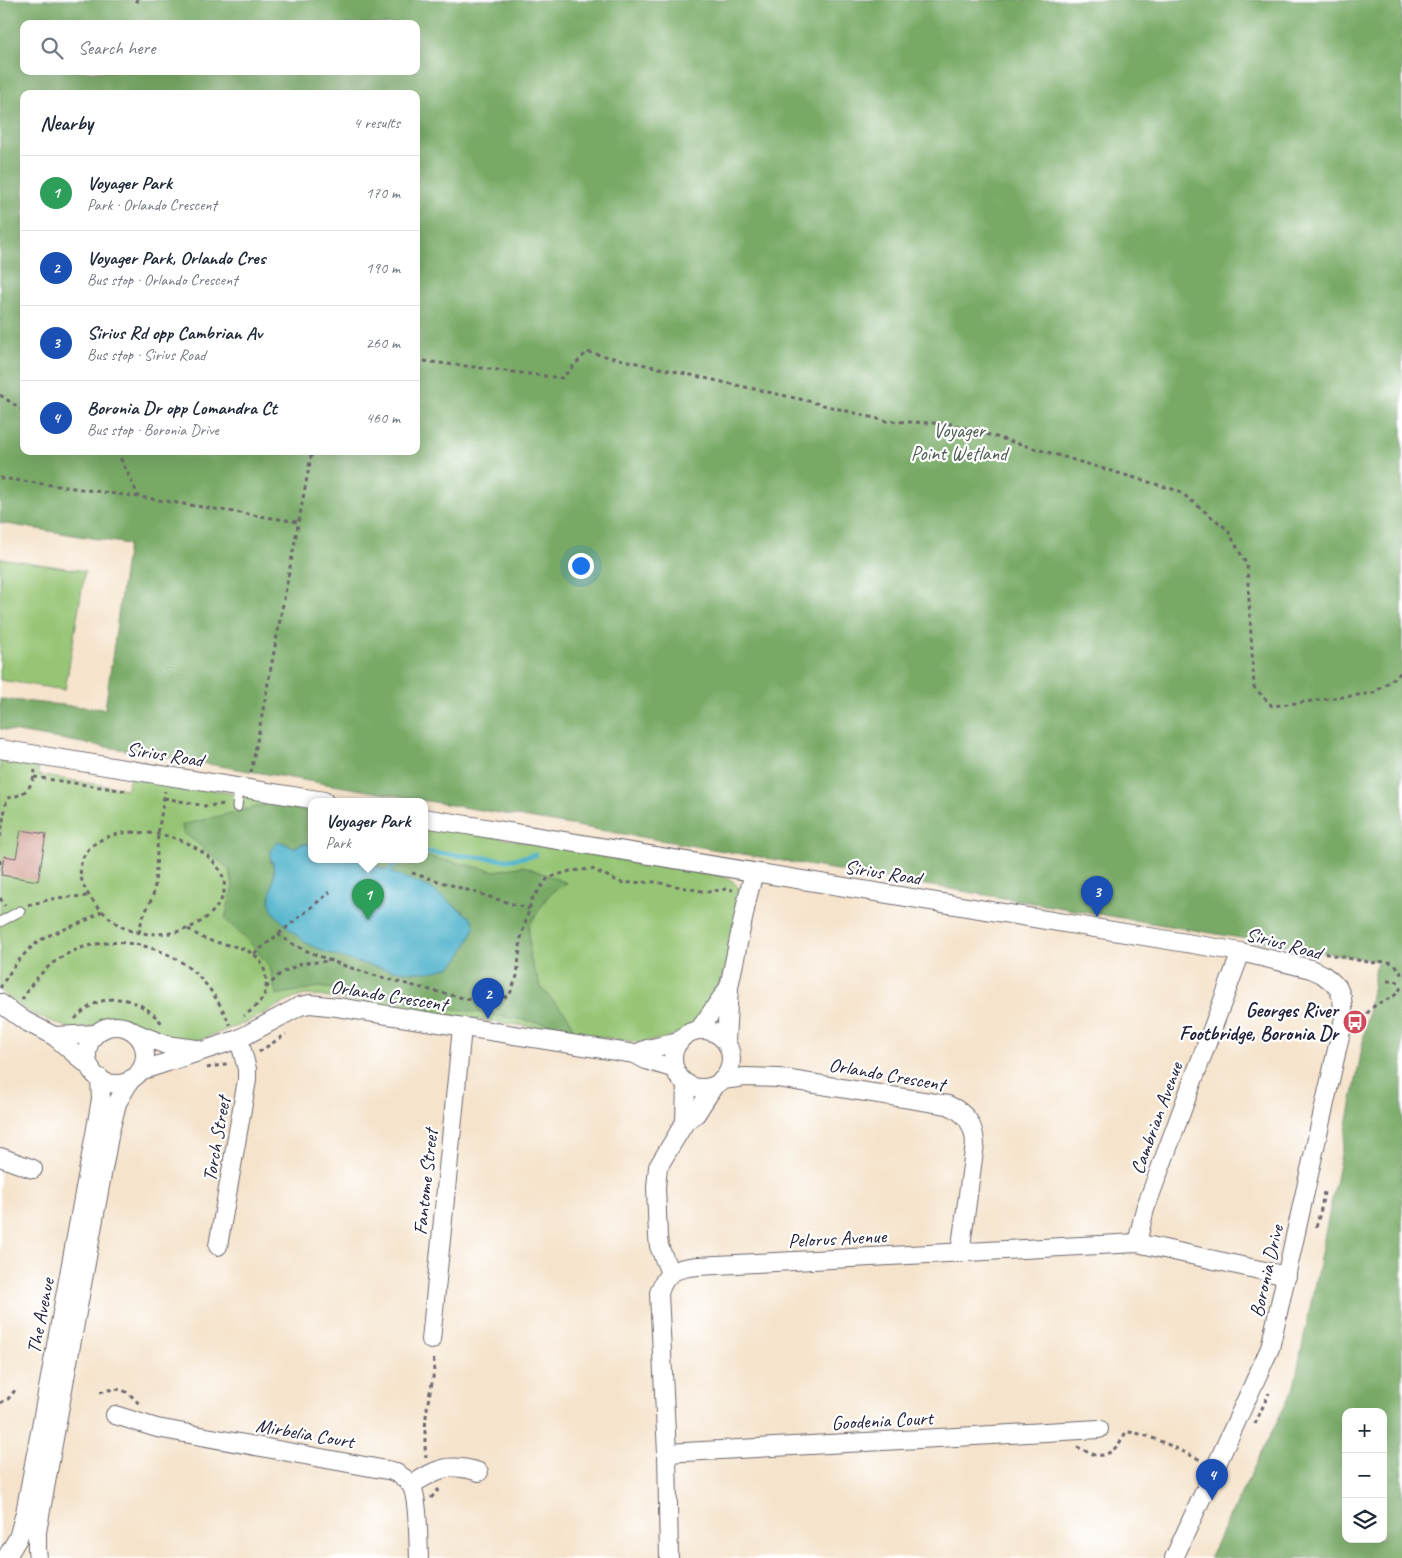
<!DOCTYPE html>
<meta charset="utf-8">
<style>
body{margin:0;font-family:Caveat,sans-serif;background:#f6f6f7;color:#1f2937}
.controls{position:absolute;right:15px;bottom:15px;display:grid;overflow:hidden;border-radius:10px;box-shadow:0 5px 20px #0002}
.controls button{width:45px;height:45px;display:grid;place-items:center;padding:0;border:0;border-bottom:1px solid #e0e1e3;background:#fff;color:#1f2937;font:25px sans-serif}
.you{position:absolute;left:580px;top:565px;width:18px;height:18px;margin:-12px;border:4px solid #fff;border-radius:50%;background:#1a73e8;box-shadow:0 0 0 8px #1a73e833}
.badge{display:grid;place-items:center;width:32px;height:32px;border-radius:50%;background:#d1495b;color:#fff;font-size:16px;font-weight:700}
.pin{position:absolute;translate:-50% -41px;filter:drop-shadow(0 1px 2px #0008)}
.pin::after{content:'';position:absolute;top:26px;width:18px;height:15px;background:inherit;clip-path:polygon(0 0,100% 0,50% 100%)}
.popup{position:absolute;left:308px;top:798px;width:120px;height:65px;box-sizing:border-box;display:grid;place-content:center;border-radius:10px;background:#fff;filter:drop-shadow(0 1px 4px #0005);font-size:16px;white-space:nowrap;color:#747a83}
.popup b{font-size:19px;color:#1f2937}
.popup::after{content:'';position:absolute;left:50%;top:100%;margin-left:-10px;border:10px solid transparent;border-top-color:#fff}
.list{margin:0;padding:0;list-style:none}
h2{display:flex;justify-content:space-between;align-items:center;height:65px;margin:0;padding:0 20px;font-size:21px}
h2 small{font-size:16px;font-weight:400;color:#747a83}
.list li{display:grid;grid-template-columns:32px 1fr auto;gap:15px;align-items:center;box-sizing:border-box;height:75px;padding:0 20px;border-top:1px solid #e0e1e3}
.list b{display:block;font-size:19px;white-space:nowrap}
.list p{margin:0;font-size:16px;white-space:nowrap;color:#747a83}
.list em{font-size:16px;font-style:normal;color:#747a83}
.icon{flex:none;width:28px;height:28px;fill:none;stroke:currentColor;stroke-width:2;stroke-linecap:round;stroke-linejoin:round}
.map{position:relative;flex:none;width:1402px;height:1558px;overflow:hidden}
.search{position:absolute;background:#fff;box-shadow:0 5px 20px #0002;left:20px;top:20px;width:400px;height:55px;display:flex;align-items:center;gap:12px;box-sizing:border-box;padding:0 18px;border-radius:10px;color:#747a83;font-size:19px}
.panel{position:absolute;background:#fff;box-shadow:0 5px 20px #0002;left:20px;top:90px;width:400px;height:365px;border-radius:10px}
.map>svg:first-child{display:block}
.green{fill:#96c574;stroke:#5c7458}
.forest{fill:#78aa66;stroke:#4d6650;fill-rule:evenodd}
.water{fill:#4bb1ca;stroke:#366a82}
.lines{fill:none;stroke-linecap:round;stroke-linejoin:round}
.stream{stroke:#4bb1ca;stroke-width:5}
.building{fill:#d29d92}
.lane-casing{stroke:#6c666d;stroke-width:11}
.street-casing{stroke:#6c666d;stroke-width:20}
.path{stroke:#6c666d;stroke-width:3;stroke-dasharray:4 4;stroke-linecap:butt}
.lane{stroke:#fff;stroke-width:9}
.street{stroke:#fff;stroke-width:18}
.labels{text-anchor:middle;stroke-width:4.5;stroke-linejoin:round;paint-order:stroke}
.park-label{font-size:20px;fill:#4b5b4f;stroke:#fff}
.street-label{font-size:20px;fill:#22223b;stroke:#fff}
.poi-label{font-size:20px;font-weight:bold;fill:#22223b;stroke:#fff;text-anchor:end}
</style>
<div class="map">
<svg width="1402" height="1558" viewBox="0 0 1402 1558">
<rect width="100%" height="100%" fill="#fff"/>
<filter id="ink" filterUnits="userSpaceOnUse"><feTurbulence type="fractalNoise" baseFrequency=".02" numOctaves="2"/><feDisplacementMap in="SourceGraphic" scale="10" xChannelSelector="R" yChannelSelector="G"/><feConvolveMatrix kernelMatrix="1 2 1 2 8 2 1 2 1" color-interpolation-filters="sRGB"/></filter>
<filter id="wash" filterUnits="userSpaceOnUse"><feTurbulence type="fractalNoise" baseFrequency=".0096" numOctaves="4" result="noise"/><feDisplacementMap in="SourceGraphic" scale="20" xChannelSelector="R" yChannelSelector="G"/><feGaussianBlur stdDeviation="1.12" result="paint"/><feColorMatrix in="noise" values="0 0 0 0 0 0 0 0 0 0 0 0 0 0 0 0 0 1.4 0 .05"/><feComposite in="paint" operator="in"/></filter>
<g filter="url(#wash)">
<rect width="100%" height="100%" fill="#f5e3cb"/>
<!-- green -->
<g class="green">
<path d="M0 558 85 571 65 690 0 680Z"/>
<path d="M0 755 39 761 38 775 127 789 130 776 312 807V859H424V825L716 874 733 881 742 892C733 938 725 1004 682 1031 671 1038 655 1040 642 1043L317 996 305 995 292 999 245 1023 202 1039 186 1041H176L123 1019H114L92 1027 73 1030 28 1012 0 991Z"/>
</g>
<!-- forest -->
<g class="forest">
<path d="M0 0H1402V1558H1209L1294 1387 1358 1070 1377 961 0 729V699L105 709 128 544 0 523ZM24 24H416V71H24ZM24 94H416V451H24ZM1346 1412H1383V1539H1346Z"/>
<path d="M268 804 312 812V844H302L293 848 284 843 270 859 274 869 273 879 379 967 412 972 432 971 464 911 454 906 430 888 356 859H424V856L495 871 524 866 567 883 556 889 548 896 529 926 530 958 541 988 568 1016 573 1028 319 987 276 995 270 967 253 946 225 919 233 886 229 869 183 832 182 825Z"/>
</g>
<!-- water -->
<path class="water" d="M277 842 284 843 293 848 302 844H312V859H356L389 871 430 888 471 918 475 926C470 937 461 962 449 967 417 981 355 963 323 951 318 948 311 946 306 943 299 938 277 918 273 911 265 898 275 884 274 870 273 856 264 858 277 842Z"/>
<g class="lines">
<!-- stream -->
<g class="stream">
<path d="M424 852 508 860 535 855"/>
<path d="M389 871 401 859"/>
</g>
</g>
<g id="blocks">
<!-- building -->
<path class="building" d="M21 830 46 834 38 881 1 875 4 856 16 858Z"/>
</g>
</g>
<g filter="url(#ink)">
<use href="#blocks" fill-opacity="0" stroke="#6c666d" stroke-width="1"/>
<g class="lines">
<defs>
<g id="lane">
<path d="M237 807 239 787"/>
<path d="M0 922 20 911"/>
</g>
<g id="street">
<path d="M0 749 324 801"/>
<path d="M424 818 1241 952 1311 969 1322 974 1331 981 1338 988 1342 998 1344 1018 1270 1348 1174 1558"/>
<path d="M0 1003 25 1021 54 1036 91 1068"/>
<circle cx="116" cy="1055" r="29"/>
<circle cx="702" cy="1059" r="29"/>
<path d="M699 1030 729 987"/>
<path d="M136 1033 166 1045 196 1049"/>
<path d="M54 1036 96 1034"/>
<path d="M726 1042 729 987 748 895 754 873"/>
<path d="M635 1054 647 1049 679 1042"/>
<path d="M140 1071 239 1039 300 1006 310 1004 337 1007 635 1054 646 1060 675 1069"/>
<path d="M723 1080 745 1077 778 1078 948 1105C966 1113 974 1124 975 1144L960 1253"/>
<path d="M685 1122 686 1083"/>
<path d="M0 1157 33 1169"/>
<path d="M1137 1243 1145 1209 1241 952"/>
<path d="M218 1246 247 1080V1069L239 1039"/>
<path d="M670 1273 659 1246 658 1237 656 1187 658 1167 685 1122 696 1114 714 1086"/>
<path d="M431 1340 462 1028"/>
<path d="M115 1415 157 1428 392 1471C399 1474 406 1478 411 1485 419 1498 418 1541 419 1558"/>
<path d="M667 1453 1099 1429"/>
<path d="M411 1485C437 1469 448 1462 479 1472"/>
<path d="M6 1558 18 1538 25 1513 95 1134 101 1099 100 1078"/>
<path d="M38 1558 37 1550V1532L110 1131 117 1103 131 1079"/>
<path d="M669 1558 667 1453 659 1293C666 1271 676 1268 698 1266L1137 1243 1287 1276"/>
</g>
</defs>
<!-- lane casing -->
<use href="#lane" class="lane-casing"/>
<!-- street casing -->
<use href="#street" class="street-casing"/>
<!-- path -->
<g class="path">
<path d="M135 0 138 1 141 0"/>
<path d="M416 360 562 378 587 352 804 400 886 421 952 424 1179 491 1227 529 1247 565 1254 687 1272 706 1374 693 1402 672"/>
<path d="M0 395 24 411"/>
<path d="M117 451 139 497"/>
<path d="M0 478 139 497 298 522"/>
<path d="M251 773 312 451"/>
<path d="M34 777 126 791"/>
<path d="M164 798 205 806 227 804"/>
<path d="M132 832C147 833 162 833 177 839 201 847 237 872 220 902 209 920 190 930 170 933 156 934 143 935 129 930 118 926 109 918 101 910 63 872 80 836 132 832Z"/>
<path d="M0 837 7 798C24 796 33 788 35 770"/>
<path d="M0 860V866"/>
<path d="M412 873 529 909"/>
<path d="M0 898 5 906"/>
<path d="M28 905 56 898 89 896"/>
<path d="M188 929C195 933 201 938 208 940 233 948 263 945 266 979 268 998 257 1006 244 1016"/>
<path d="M139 933 142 919 153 896 155 885 158 834 165 791"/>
<path d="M278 934C294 947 310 952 329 960 381 980 437 991 491 1005L510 994 517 976 521 938 532 899 548 878 570 871 592 869 622 883 655 882 707 892 727 889 733 890"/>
<path d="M1317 952 1373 963C1387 959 1400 962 1402 979"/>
<path d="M254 954 330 892"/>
<path d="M1387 981 1402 982"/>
<path d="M0 988C13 966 30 942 55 933 74 925 84 923 102 911"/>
<path d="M266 988 280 974 302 963 331 961"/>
<path d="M22 1000C35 975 59 953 88 946 125 936 170 948 197 975 212 989 222 1007 230 1025"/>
<path d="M75 1019C103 988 140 995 164 1026"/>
<path d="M1360 1028C1363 1021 1366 1013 1372 1008 1382 998 1397 1001 1402 984"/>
<path d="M259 1052 286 1034"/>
<path d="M207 1068 230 1063"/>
<path d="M1316 1227 1321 1209 1324 1192"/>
<path d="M100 1392C121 1386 126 1389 140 1405"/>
<path d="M0 1403 8 1399 16 1389"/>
<path d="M1255 1424 1269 1393"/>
<path d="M1077 1447C1082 1449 1087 1452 1092 1454 1109 1460 1119 1445 1126 1432 1148 1432 1182 1452 1203 1461"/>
<path d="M426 1458C424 1442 425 1418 428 1402 431 1385 436 1373 433 1355"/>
<path d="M431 1498 440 1488"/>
</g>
<!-- lane -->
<use href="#lane" class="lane"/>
<!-- street -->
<use href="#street" class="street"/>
</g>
</g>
<!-- icons -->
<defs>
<symbol id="bus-disc" viewBox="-11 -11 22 22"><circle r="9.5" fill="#d1495b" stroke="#fff"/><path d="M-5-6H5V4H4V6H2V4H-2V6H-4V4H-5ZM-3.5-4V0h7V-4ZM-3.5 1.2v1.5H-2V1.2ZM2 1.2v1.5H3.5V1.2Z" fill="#fff"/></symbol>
</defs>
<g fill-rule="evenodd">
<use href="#bus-disc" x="1341" y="1008" width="28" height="28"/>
</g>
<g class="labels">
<!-- park labels -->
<g class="park-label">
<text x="959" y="437">Voyager<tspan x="959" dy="23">Point Wetland</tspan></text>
</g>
<!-- street labels -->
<g class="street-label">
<text transform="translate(165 754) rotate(9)" y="7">Sirius Road</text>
<text transform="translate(883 872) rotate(9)" y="7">Sirius Road</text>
<text transform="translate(1284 943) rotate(15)" y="7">Sirius Road</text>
<text transform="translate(389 995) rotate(9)" y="7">Orlando Crescent</text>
<text transform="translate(887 1074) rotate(10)" y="7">Orlando Crescent</text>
<text transform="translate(1156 1118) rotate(-70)" y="7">Cambrian Avenue</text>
<text transform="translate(216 1139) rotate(-80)" y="7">Torch Street</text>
<text transform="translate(425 1182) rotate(-84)" y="7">Fantome Street</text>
<text transform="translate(837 1238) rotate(-3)" y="7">Pelorus Avenue</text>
<text transform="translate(1266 1271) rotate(-77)" y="7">Boronia Drive</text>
<text transform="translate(40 1316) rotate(-79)" y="7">The Avenue</text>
<text transform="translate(882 1420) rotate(-3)" y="7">Goodenia Court</text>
<text transform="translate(305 1433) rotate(10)" y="7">Mirbelia Court</text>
</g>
<!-- poi labels -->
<g class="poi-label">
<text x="1338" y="1017">Georges River<tspan x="1338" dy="23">Footbridge, Boronia Dr</tspan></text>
</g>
</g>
</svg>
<div class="controls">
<button>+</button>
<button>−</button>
<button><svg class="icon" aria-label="layers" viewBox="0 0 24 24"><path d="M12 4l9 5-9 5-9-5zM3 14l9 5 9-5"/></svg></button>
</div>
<div class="you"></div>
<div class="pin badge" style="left:368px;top:920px;background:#2e9e5b">1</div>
<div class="popup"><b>Voyager Park</b>Park</div>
<div class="pin badge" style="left:488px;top:1019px;background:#1a4fb4">2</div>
<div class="pin badge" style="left:1097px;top:917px;background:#1a4fb4">3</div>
<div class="pin badge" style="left:1212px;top:1500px;background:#1a4fb4">4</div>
<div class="search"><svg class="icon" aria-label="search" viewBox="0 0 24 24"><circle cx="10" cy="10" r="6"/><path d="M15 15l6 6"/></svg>Search here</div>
<section class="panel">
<h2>Nearby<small>4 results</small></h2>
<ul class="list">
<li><span class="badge" style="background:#2e9e5b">1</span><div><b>Voyager Park</b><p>Park · Orlando Crescent</p></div><em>170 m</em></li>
<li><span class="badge" style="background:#1a4fb4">2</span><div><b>Voyager Park, Orlando Cres</b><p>Bus stop · Orlando Crescent</p></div><em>190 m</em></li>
<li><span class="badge" style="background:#1a4fb4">3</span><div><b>Sirius Rd opp Cambrian Av</b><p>Bus stop · Sirius Road</p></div><em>260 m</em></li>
<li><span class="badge" style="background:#1a4fb4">4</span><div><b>Boronia Dr opp Lomandra Ct</b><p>Bus stop · Boronia Drive</p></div><em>460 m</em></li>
</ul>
</section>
</div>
